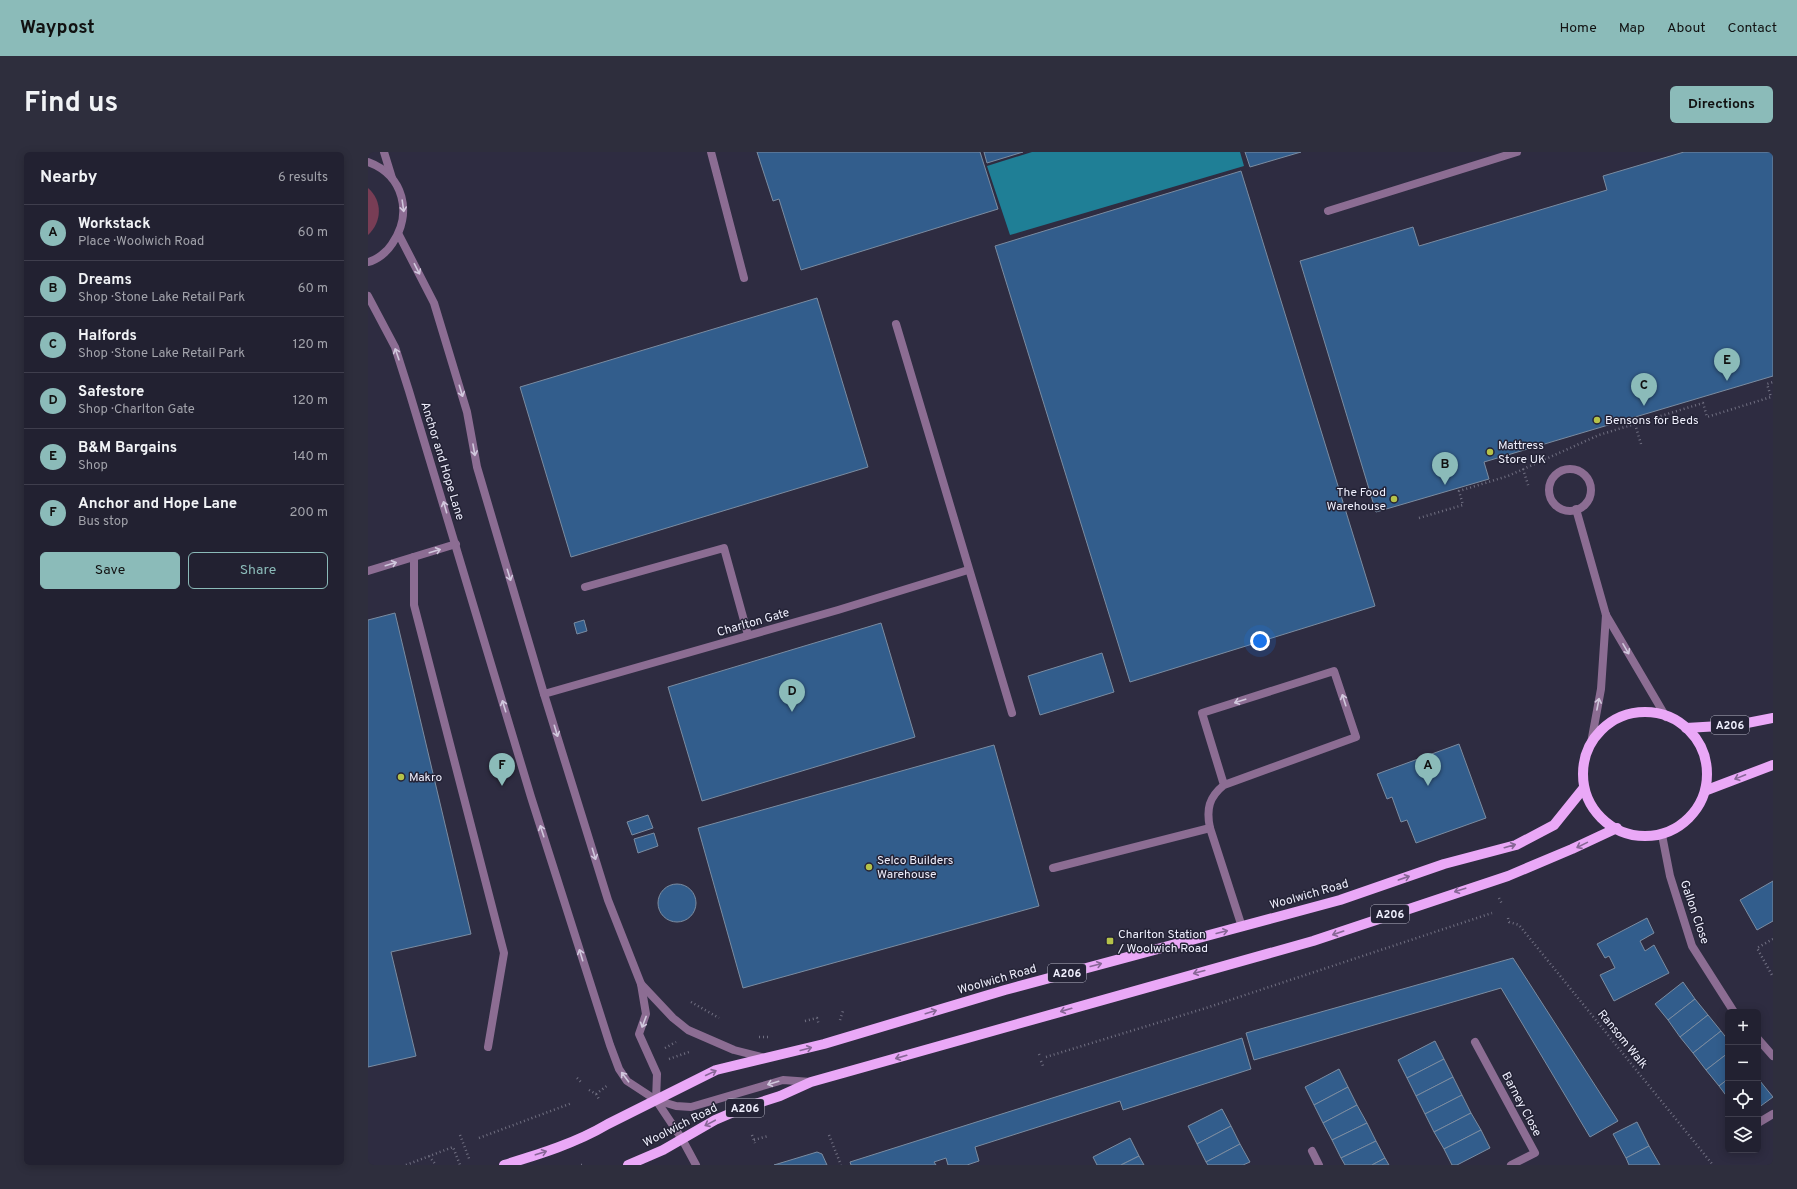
<!DOCTYPE html>
<meta charset="utf-8">
<style>
body{margin:0;font-family:Overpass,sans-serif;background:#2e2e3d;color:#f1f3f6}
.controls{position:absolute;right:12px;bottom:12px;display:grid;overflow:hidden;border-radius:6px;box-shadow:0 2px 10px #0003}
.controls button{width:36px;height:36px;display:grid;place-items:center;padding:0;border:0;border-bottom:1px solid #3f3e4d;background:#222131;color:#f1f3f6;font:20px sans-serif}
.you{position:absolute;left:892px;top:489px;width:14px;height:14px;margin:-10px;border:3px solid #fff;border-radius:50%;background:#1a73e8;box-shadow:0 0 0 6px #1a73e833}
.badge{display:grid;place-items:center;width:26px;height:26px;border-radius:50%;background:#8bbbb9;color:#111;font-size:13px;font-weight:700}
.pin{position:absolute;translate:-50% -33px;filter:drop-shadow(0 1px 2px #0008)}
.pin::after{content:'';position:absolute;top:21px;width:14px;height:12px;background:inherit;clip-path:polygon(0 0,100% 0,50% 100%)}
.list{margin:0;padding:0;list-style:none}
h2{display:flex;justify-content:space-between;align-items:center;height:52px;margin:0;padding:0 16px;font-size:17px}
h2 small{font-size:13px;font-weight:400;color:#a2a3ab}
.list li{display:grid;grid-template-columns:26px 1fr auto;gap:12px;align-items:center;box-sizing:border-box;height:56px;padding:0 16px;border-top:1px solid #3f3e4d}
.list b{display:block;font-size:15px;white-space:nowrap}
.list p{margin:0;font-size:13px;white-space:nowrap;color:#a2a3ab}
.list em{font-size:13px;font-style:normal;color:#a2a3ab}
.actions{display:flex;gap:8px;padding:12px 16px}
.actions a{flex:1;padding:9px 0;border:1px solid #8bbbb9;border-radius:6px;text-align:center;font-size:14px;color:#8bbbb9}
.actions .main{background:#8bbbb9;color:#111}
.icon{flex:none;width:22px;height:22px;fill:none;stroke:currentColor;stroke-width:2;stroke-linecap:round;stroke-linejoin:round}
.map{position:relative;flex:none;width:1405px;height:1013px;overflow:hidden;border-radius:6px}
header{display:flex;align-items:center;gap:24px;box-sizing:border-box;height:56px;padding:0 20px;background:#8bbbb9;color:#111}
header strong{font-size:19px}
nav{display:flex;gap:22px;margin-inline-start:auto;font-size:14px}
.intro{display:flex;align-items:center;justify-content:space-between;box-sizing:border-box;height:96px;padding:0 24px}
h1{margin:0;font-size:28px}
.button{padding:10px 18px;border-radius:6px;background:#8bbbb9;color:#111;font-size:14px;font-weight:700}
main{display:flex;gap:24px;padding:0 24px}
aside{flex:1;background:#222131;border-radius:6px;box-shadow:0 2px 10px #0003}
.map>svg:first-child{display:block}
.green{fill:#783d55}
.water{fill:#1f7f96}
.building{fill:#325d8c;stroke:#7b8ca1}
.lines{fill:none;stroke-linecap:round;stroke-linejoin:round}
.path{stroke:#717082;stroke-width:2.5;stroke-dasharray:1 3;stroke-linecap:butt}
.service{stroke:#8c6d93;stroke-width:8}
.minor{stroke:#8c6d93;stroke-width:8}
.tertiary{stroke:#8c6d93;stroke-width:8}
.primary{stroke:#eaa8f7;stroke-width:10}
.oneway{stroke:#d1c8dd}
.oneway2{stroke:#876696}
.poi-dot{fill:#b5c249;stroke:#242336;stroke-width:1.5}
.labels{text-anchor:middle;stroke-width:3;stroke-linejoin:round;paint-order:stroke}
.shield{fill:#242336;stroke:#b2b2c1;stroke-width:1}
.shield-label{font-size:11px;font-weight:bold;fill:#efeffd}
.poi-label{font-size:12px;fill:#efeffd;stroke:#242336;text-anchor:start}
.street-label{font-size:12px;fill:#efeffd;stroke:#242336}
</style>
<header>
<strong>Waypost</strong>
<nav><a>Home</a><a>Map</a><a>About</a><a>Contact</a></nav>
</header>
<div class="intro"><h1>Find us</h1><a class="button">Directions</a></div>
<main>
<aside>
<h2>Nearby<small>6 results</small></h2>
<ul class="list">
<li><span class="badge">A</span><div><b>Workstack</b><p>Place · Woolwich Road</p></div><em>60 m</em></li>
<li><span class="badge">B</span><div><b>Dreams</b><p>Shop · Stone Lake Retail Park</p></div><em>60 m</em></li>
<li><span class="badge">C</span><div><b>Halfords</b><p>Shop · Stone Lake Retail Park</p></div><em>120 m</em></li>
<li><span class="badge">D</span><div><b>Safestore</b><p>Shop · Charlton Gate</p></div><em>120 m</em></li>
<li><span class="badge">E</span><div><b>B&amp;M Bargains</b><p>Shop</p></div><em>140 m</em></li>
<li><span class="badge">F</span><div><b>Anchor and Hope Lane</b><p>Bus stop</p></div><em>200 m</em></li>
</ul>
<div class="actions"><a class="main">Save</a><a>Share</a></div>
</aside>
<div class="map">
<svg width="1405" height="1013" viewBox="0 0 1405 1013">
<rect width="100%" height="100%" fill="#2e2c41"/>
<!-- green -->
<path class="green" d="M0 36C15 49 14 70 0 83Z"/>
<!-- water -->
<path class="water" d="M664 0H872L876 14 642 83 619 14Z"/>
<!-- building -->
<g class="building">
<path d="M389 0H612L630 57 433 118 411 47 405 49Z"/>
<path d="M616 0H655L619 11Z"/>
<path d="M877 0H933L882 15Z"/>
<path d="M1316 0H1405V224L1116 310 1121 327 1008 360 932 109 1045 75 1051 94 1239 38 1235 24Z"/>
<path d="M873 19 1007 454 762 530 627 94Z"/>
<path d="M449 146 500 315 203 405 152 235Z"/>
<path d="M27 461 103 782 23 800 48 904 0 915V468Z"/>
<path d="M216 468 219 479 209 482 206 471Z"/>
<path d="M513 471 547 585 334 649 300 535Z"/>
<path d="M734 501 746 540 672 563 660 524Z"/>
<path d="M1091 592 1118 666 1048 691 1039 668 1033 670 1024 645 1019 647 1009 622Z"/>
<path d="M626 593 671 754 375 836 330 676Z"/>
<path d="M280 663 285 676 264 683 259 670Z"/>
<path d="M286 681 290 694 270 701 266 687Z"/>
<path d="M1405 729V769L1389 778 1372 748Z"/>
<circle cx="309" cy="751" r="19"/>
<path d="M1279 766 1286 781 1272 789 1277 799 1286 793 1301 821 1246 849 1232 823 1247 816 1241 804 1237 806 1229 792Z"/>
<path d="M1145 806 1250 969 1222 985 1133 836 886 908 878 881Z"/>
<path d="M1315 830 1327 847 1300 868 1287 852Z"/>
<path d="M1327 847 1340 863 1312 885 1300 868Z"/>
<path d="M1340 863 1353 879 1325 901 1312 885Z"/>
<path d="M1353 879 1360 888V901L1338 918 1325 901Z"/>
<path d="M874 886 883 917 755 958 752 949 607 995 611 1009 599 1013H580L578 1006 566 1010 568 1013H483L482 1010Z"/>
<path d="M1067 889 1076 907 1039 926 1030 908Z"/>
<path d="M1360 901V927L1351 934 1338 918Z"/>
<path d="M1076 907 1085 925 1048 944 1039 926Z"/>
<path d="M971 917 980 935 946 953 937 935Z"/>
<path d="M1085 925 1094 943 1057 962 1048 944Z"/>
<path d="M1360 927V946L1351 934Z"/>
<path d="M1392 929 1405 945 1390 956V930Z"/>
<path d="M980 935 989 953 955 971 946 953Z"/>
<path d="M1094 943 1103 961 1066 980 1057 962Z"/>
<path d="M989 953 999 971 964 988 955 971Z"/>
<path d="M854 957 863 974 829 992 820 974Z"/>
<path d="M1103 961 1113 978 1076 997 1066 980Z"/>
<path d="M1269 970 1281 994 1258 1006 1245 982Z"/>
<path d="M999 971 1008 989 973 1006 964 988Z"/>
<path d="M863 974 872 992 838 1010 829 992Z"/>
<path d="M1113 978 1122 996 1089 1013H1084L1076 997Z"/>
<path d="M762 986 771 1004 753 1013H729L725 1005Z"/>
<path d="M1008 989 1017 1006 1004 1013H977L973 1006Z"/>
<path d="M872 992 882 1010 875 1013H840L838 1010Z"/>
<path d="M1281 994 1292 1013H1261L1258 1006Z"/>
<path d="M449 1000 454 1002 459 1013H406Z"/>
<path d="M771 1004 776 1013H753Z"/>
<path d="M1017 1006 1021 1013H1004Z"/>
</g>
<g class="lines">
<!-- path -->
<g class="path">
<path d="M1267 272 1273 292"/>
<path d="M1155 317 1161 336"/>
<path d="M1051 366 1095 353 1091 339 1140 324 1231 283 1335 251 1339 265 1403 245 1399 232 1405 230"/>
<path d="M1131 746 1134 752"/>
<path d="M1140 766 1141 770 1151 773 1345 1013"/>
<path d="M1405 787 1389 796 1405 825"/>
<path d="M323 850 351 866"/>
<path d="M472 868 475 859"/>
<path d="M437 869 449 866 451 873"/>
<path d="M391 885H402"/>
<path d="M297 896 308 890"/>
<path d="M671 902 672 904"/>
<path d="M678 905 838 856 1124 761"/>
<path d="M301 907 321 900"/>
<path d="M673 909 675 914"/>
<path d="M209 926 214 931"/>
<path d="M221 938 228 942 231 947"/>
<path d="M228 942 240 933"/>
<path d="M92 983 102 1009"/>
<path d="M384 983 387 991"/>
<path d="M461 983 473 1013"/>
<path d="M111 986 204 951"/>
<path d="M386 988 400 984"/>
<path d="M61 1004 68 1013"/>
<path d="M38 1013 85 995 92 1013"/>
<path d="M213 1013H214"/>
</g>
<!-- service -->
<g class="service">
<path d="M343 0 376 126"/>
<path d="M960 59 1149 0"/>
<path d="M528 172 644 561"/>
<circle cx="1202" cy="338" r="21"/>
<path d="M1208 357 1238 463"/>
<path d="M46 405V453L136 801 120 895"/>
<path d="M0 419 88 392"/>
<path d="M217 435 356 396 380 483"/>
<path d="M856 633 834 561 966 519 988 585 856 633C841 645 838 657 842 676L874 775"/>
<path d="M685 716 842 676"/>
<path d="M273 832 278 862 271 882 289 922 288 948"/>
<path d="M1390 971 1405 962"/>
</g>
<!-- minor -->
<g class="minor">
<path d="M16 0 24 26"/>
<path d="M1238 463 1298 565"/>
<path d="M176 542 470 458 600 418"/>
<path d="M1223 591 1233 537 1238 463"/>
<path d="M1294 683 1302 724 1324 794 1366 860"/>
<path d="M1390 887 1405 904"/>
<path d="M1107 890 1167 1001 1143 1013"/>
<path d="M944 999 951 1013"/>
</g>
<!-- tertiary -->
<g class="tertiary">
<path d="M0 10C36 23 45 62 24 92 19 100 9 108 0 110"/>
<path d="M31 83 66 151 99 260 109 315 176 542 240 748 273 832 305 866 320 878 366 898 397 906"/>
<path d="M0 144 27 195 41 239 163 645 242 893 251 917 259 929 288 948 308 954 323 955 415 928 443 930"/>
<path d="M288 948 314 987 328 1013"/>
</g>
<!-- primary -->
<g class="primary">
<circle cx="1277" cy="622" r="62"/>
<path d="M1318 576 1369 573 1405 566"/>
<path d="M1339 638 1405 613"/>
<path d="M136 1013C172 1002 208 991 240 972L348 918 456 892 637 838 972 748 1076 712 1148 693 1186 673 1215 637"/>
<path d="M260 1013 295 998 347 968 375 956 412 944 443 930 945 789 1140 724 1204 697 1249 676"/>
</g>
</g>
<!-- one-way arrows -->
<defs><path id="oneway-shaft" d="M-6 0H5M1.5-3L5.5 0L1.5 3" fill="none" stroke-width="1.6" stroke-linecap="round" stroke-linejoin="round"/></defs>
<g class="oneway">
<use href="#oneway-shaft" transform="translate(35 54) rotate(82)"/>
<use href="#oneway-shaft" transform="translate(49 117) rotate(63)"/>
<use href="#oneway-shaft" transform="translate(29 202) rotate(-109)"/>
<use href="#oneway-shaft" transform="translate(93 239) rotate(73)"/>
<use href="#oneway-shaft" transform="translate(106 298) rotate(80)"/>
<use href="#oneway-shaft" transform="translate(77 355) rotate(-106)"/>
<use href="#oneway-shaft" transform="translate(67 399) rotate(-17)"/>
<use href="#oneway-shaft" transform="translate(23 412) rotate(-17)"/>
<use href="#oneway-shaft" transform="translate(141 423) rotate(73)"/>
<use href="#oneway-shaft" transform="translate(1258 497) rotate(60)"/>
<use href="#oneway-shaft" transform="translate(976 548) rotate(-108)"/>
<use href="#oneway-shaft" transform="translate(872 549) rotate(162)"/>
<use href="#oneway-shaft" transform="translate(1230 552) rotate(-79)"/>
<use href="#oneway-shaft" transform="translate(136 554) rotate(-107)"/>
<use href="#oneway-shaft" transform="translate(188 579) rotate(73)"/>
<use href="#oneway-shaft" transform="translate(174 679) rotate(-108)"/>
<use href="#oneway-shaft" transform="translate(226 702) rotate(73)"/>
<use href="#oneway-shaft" transform="translate(213 803) rotate(-107)"/>
<use href="#oneway-shaft" transform="translate(276 870) rotate(111)"/>
<use href="#oneway-shaft" transform="translate(257 925) rotate(-127)"/>
<use href="#oneway-shaft" transform="translate(405 931) rotate(163)"/>
</g>
<g class="oneway2">
<use href="#oneway-shaft" transform="translate(1372 625) rotate(158)"/>
<use href="#oneway-shaft" transform="translate(1214 693) rotate(154)"/>
<use href="#oneway-shaft" transform="translate(1142 694) rotate(-16)"/>
<use href="#oneway-shaft" transform="translate(1036 726) rotate(-19)"/>
<use href="#oneway-shaft" transform="translate(1092 738) rotate(162)"/>
<use href="#oneway-shaft" transform="translate(854 780) rotate(-14)"/>
<use href="#oneway-shaft" transform="translate(970 781) rotate(161)"/>
<use href="#oneway-shaft" transform="translate(728 813) rotate(-15)"/>
<use href="#oneway-shaft" transform="translate(831 820) rotate(165)"/>
<use href="#oneway-shaft" transform="translate(698 858) rotate(164)"/>
<use href="#oneway-shaft" transform="translate(563 860) rotate(-17)"/>
<use href="#oneway-shaft" transform="translate(438 897) rotate(-15)"/>
<use href="#oneway-shaft" transform="translate(533 905) rotate(164)"/>
<use href="#oneway-shaft" transform="translate(343 921) rotate(-25)"/>
<use href="#oneway-shaft" transform="translate(342 971) rotate(152)"/>
<use href="#oneway-shaft" transform="translate(173 1001) rotate(-18)"/>
</g>
<!-- markers -->
<g class="poi-dot">
<circle cx="1229" cy="268" r="4"/>
<circle cx="1122" cy="300" r="4"/>
<circle cx="1026" cy="347" r="4"/>
<circle cx="33" cy="625" r="4"/>
<circle cx="501" cy="715" r="4"/>
<rect x="738" y="785" width="8" height="8" rx="2"/>
</g>
<g class="labels">
<!-- shield labels -->
<g class="shield">
<rect x="1343" y="564" width="38" height="18" rx="3"/>
<rect x="1003" y="753" width="38" height="18" rx="3"/>
<rect x="680" y="812" width="38" height="18" rx="3"/>
<rect x="358" y="947" width="38" height="18" rx="3"/>
</g>
<g class="shield-label">
<text x="1362" y="577">A206</text>
<text x="1022" y="766">A206</text>
<text x="699" y="825">A206</text>
<text x="377" y="960">A206</text>
</g>
<!-- poi labels -->
<g class="poi-label">
<text x="1237" y="272">Bensons for Beds</text>
<text x="1130" y="297">Mattress<tspan x="1130" dy="14">Store UK</tspan></text>
<text x="1018" y="344" text-anchor="end">The Food<tspan x="1018" dy="14">Warehouse</tspan></text>
<text x="41" y="629">Makro</text>
<text x="509" y="712">Selco Builders<tspan x="509" dy="14">Warehouse</tspan></text>
<text x="750" y="786">Charlton Station<tspan x="750" dy="14">/ Woolwich Road</tspan></text>
</g>
<!-- street labels -->
<g class="street-label">
<text transform="translate(75 309) rotate(73)" y="4">Anchor and Hope Lane</text>
<text transform="translate(385 470) rotate(-16)" y="4">Charlton Gate</text>
<text transform="translate(941 742) rotate(-16)" y="4">Woolwich Road</text>
<text transform="translate(1327 760) rotate(71)" y="4">Gallon Close</text>
<text transform="translate(629 827) rotate(-16)" y="4">Woolwich Road</text>
<text transform="translate(1255 887) rotate(51)" y="4">Ransom Walk</text>
<text transform="translate(1154 952) rotate(62)" y="4">Barney Close</text>
<text transform="translate(312 973) rotate(-27)" y="4">Woolwich Road</text>
</g>
</g>
</svg>
<div class="controls">
<button>+</button>
<button>−</button>
<button><svg class="icon" aria-label="locate" viewBox="0 0 24 24"><circle cx="12" cy="12" r="6"/><path d="M12 2v4M12 18v4M2 12h4M18 12h4"/></svg></button>
<button><svg class="icon" aria-label="layers" viewBox="0 0 24 24"><path d="M12 4l9 5-9 5-9-5zM3 14l9 5 9-5"/></svg></button>
</div>
<div class="you"></div>
<div class="pin badge" style="left:1060px;top:634px">A</div>
<div class="pin badge" style="left:1077px;top:333px">B</div>
<div class="pin badge" style="left:1276px;top:254px">C</div>
<div class="pin badge" style="left:424px;top:560px">D</div>
<div class="pin badge" style="left:1359px;top:229px">E</div>
<div class="pin badge" style="left:134px;top:634px">F</div>
</div>
</main>
